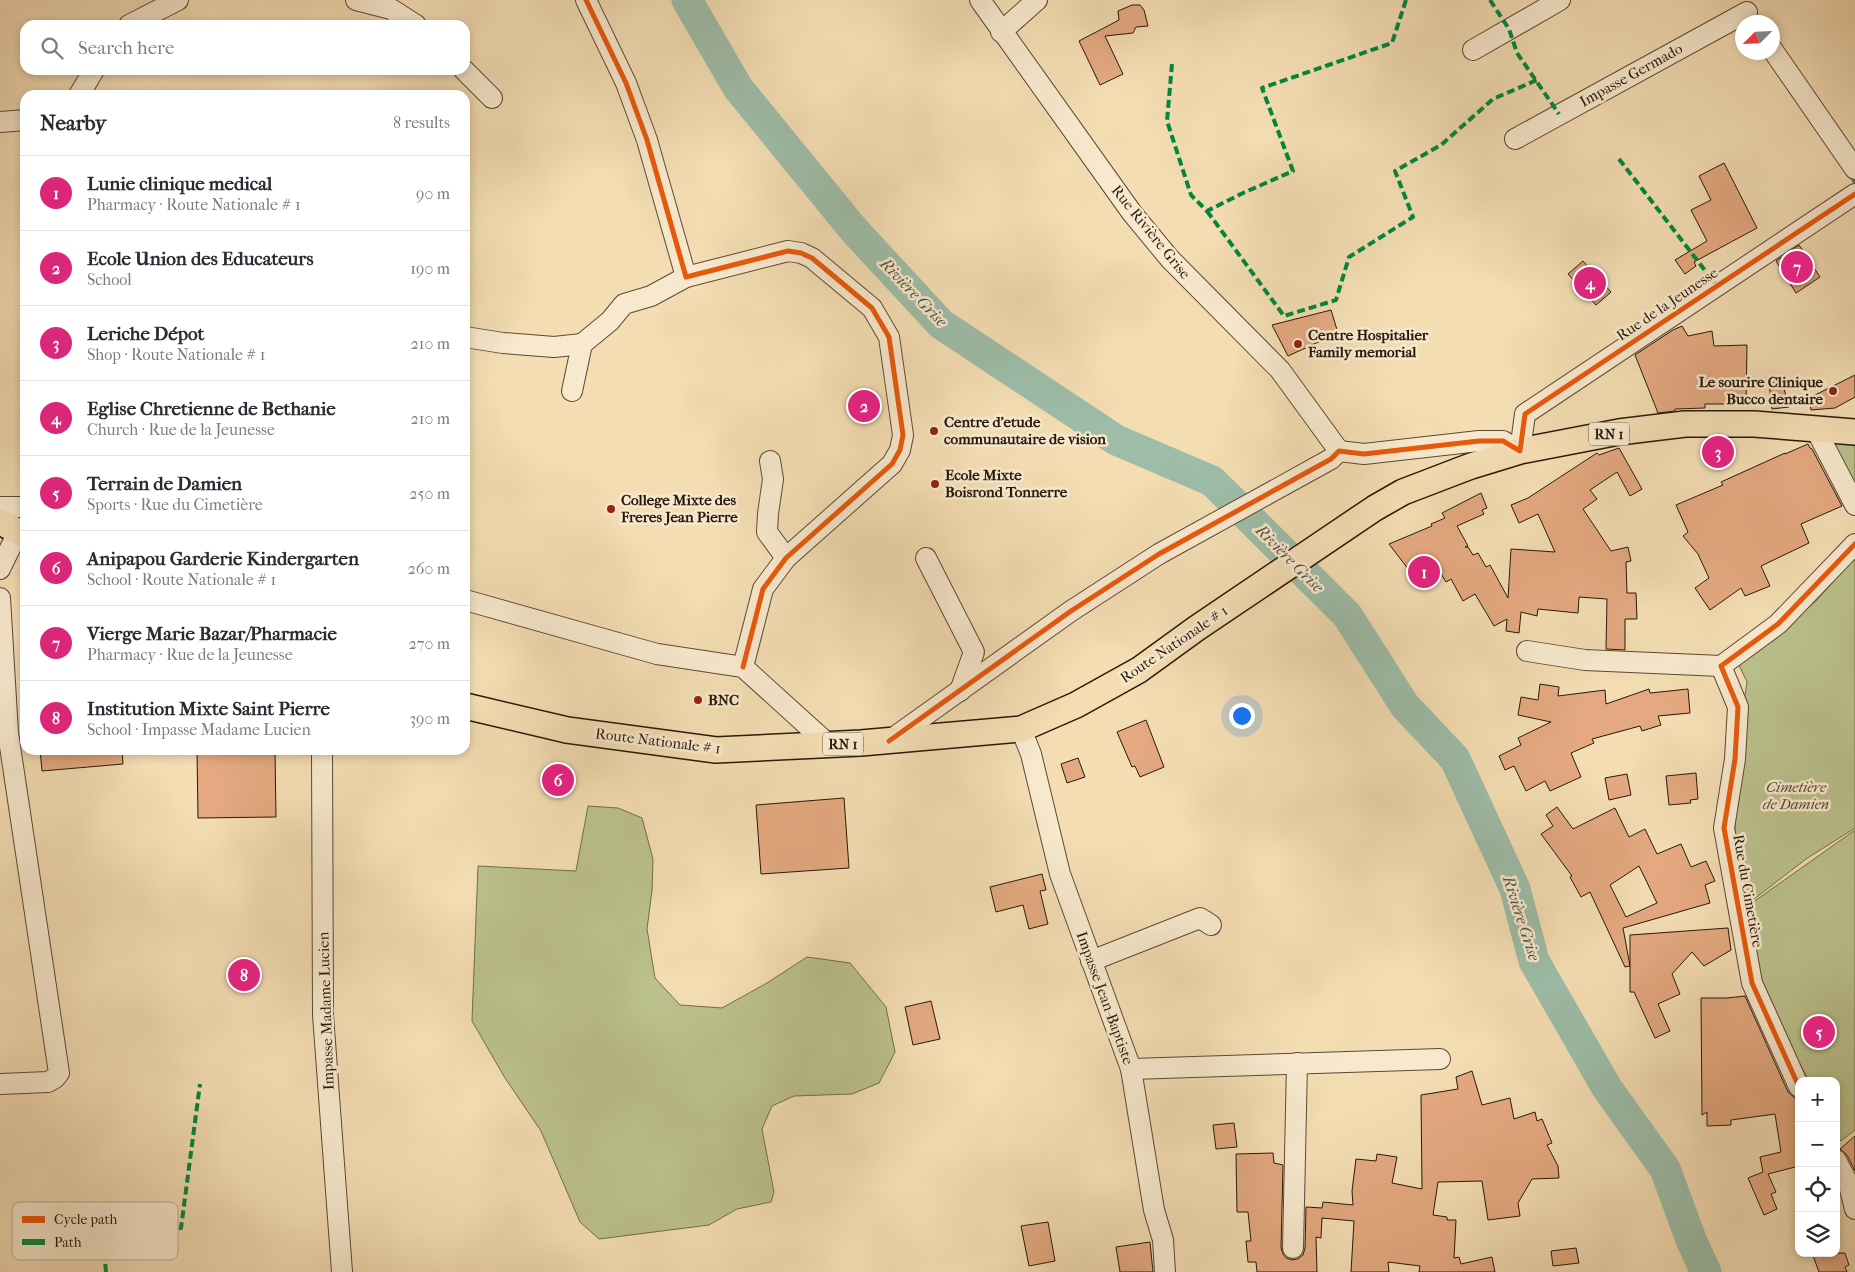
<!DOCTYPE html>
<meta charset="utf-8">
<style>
body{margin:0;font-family:"IM FELL French Canon",serif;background:#f2f2f3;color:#2b2b33}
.controls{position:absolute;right:15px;bottom:15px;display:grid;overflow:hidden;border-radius:10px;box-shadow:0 2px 8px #0003}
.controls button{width:45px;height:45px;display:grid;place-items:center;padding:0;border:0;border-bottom:1px solid #e1e1e2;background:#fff;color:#2b2b33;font:25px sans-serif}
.compass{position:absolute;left:1735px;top:15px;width:45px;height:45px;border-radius:50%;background:#fff;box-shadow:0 2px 8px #0003;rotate:246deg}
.you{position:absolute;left:1241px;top:715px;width:18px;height:18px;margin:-12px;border:4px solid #fff;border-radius:50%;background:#1a73e8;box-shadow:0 0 0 8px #1a73e833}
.badge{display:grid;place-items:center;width:32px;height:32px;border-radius:50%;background:#db2777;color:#fff;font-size:16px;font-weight:700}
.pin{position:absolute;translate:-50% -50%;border:2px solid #fff;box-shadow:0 1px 5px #0006}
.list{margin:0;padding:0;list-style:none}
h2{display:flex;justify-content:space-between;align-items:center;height:65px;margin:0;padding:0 20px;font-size:21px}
h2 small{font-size:16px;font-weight:400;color:#7c7c81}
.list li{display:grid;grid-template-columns:32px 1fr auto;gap:15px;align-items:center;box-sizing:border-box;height:75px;padding:0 20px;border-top:1px solid #e1e1e2}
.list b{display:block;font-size:19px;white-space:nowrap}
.list p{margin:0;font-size:16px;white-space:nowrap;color:#7c7c81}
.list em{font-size:16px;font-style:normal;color:#7c7c81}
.icon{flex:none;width:28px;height:28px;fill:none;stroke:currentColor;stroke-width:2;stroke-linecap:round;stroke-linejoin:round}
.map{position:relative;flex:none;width:1855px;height:1272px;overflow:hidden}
.search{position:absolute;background:#fff;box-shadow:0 2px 8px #0003;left:20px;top:20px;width:450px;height:55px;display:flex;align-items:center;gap:12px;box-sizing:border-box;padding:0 18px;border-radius:15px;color:#7c7c81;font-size:19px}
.panel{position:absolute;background:#fff;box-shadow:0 2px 8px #0003;left:20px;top:90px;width:450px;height:665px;border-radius:15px}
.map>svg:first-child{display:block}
.green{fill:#bbc18c;stroke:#716d4b}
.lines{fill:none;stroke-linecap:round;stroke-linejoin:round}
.stream{stroke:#6e7b69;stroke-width:5}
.river{stroke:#9dbda8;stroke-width:31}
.building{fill:#e4a980;stroke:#27190a;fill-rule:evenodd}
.minor-casing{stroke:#5a4a34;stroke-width:22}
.major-casing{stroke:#27190a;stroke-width:28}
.minor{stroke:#f8e9ce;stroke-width:20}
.major{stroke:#f4ddb3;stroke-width:25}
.quiet{stroke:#00873e;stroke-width:4;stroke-dasharray:8 4;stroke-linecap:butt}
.cycleway-casing{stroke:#f8e9ce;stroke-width:8}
.cycleway{stroke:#e8590c;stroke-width:5}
.poi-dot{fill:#8f2418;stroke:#f8e9ce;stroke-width:2}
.labels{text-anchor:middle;stroke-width:5;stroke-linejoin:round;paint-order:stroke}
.shield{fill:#f8e9ce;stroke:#665745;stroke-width:1}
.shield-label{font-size:14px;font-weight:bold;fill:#27190a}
.street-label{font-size:15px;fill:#27190a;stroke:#f8e9ce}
.poi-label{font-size:15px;font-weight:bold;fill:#27190a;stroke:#f8e9ce;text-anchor:start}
.park-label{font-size:15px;font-style:italic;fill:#534b31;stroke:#f8e9ce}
.water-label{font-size:16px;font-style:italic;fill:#505241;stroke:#f8e9ce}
.key{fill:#f8e9ce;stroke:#b9ab93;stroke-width:1}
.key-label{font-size:14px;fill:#27190a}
</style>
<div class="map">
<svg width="1855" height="1272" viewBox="0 0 1855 1272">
<rect width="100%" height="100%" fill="#f4ddb3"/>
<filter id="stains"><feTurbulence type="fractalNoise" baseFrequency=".004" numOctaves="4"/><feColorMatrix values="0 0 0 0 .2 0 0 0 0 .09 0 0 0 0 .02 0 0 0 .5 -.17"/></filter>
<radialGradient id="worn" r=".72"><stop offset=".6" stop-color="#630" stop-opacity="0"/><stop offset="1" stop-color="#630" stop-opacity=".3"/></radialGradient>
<!-- green -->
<g class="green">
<path d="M1825 442 1855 443V492Z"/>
<path d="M1855 558V828L1806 859 1749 903 1742 913 1735 845V803L1742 716 1747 682 1737 661 1767 643 1816 601Z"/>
<path d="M588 806 618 808 642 818 653 859 652 890 647 929 655 978 680 1005 722 1008 767 983 807 957 850 963 886 1007 895 1052 879 1083 852 1094 794 1096 772 1106 762 1129 774 1192 771 1202 737 1209 709 1225 599 1239 580 1222 541 1131 505 1078 472 1021 478 866 576 871Z"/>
<path d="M1855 830V1130L1841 1141 1836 1132V1081H1809L1757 984 1747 910 1749 905Z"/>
</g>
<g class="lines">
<!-- stream -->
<path class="stream" d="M1851 173 1855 182"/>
<!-- river -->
<path class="river" d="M687 0 738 88 854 230 941 324 1116 440 1212 481 1347 615 1405 706 1455 759 1515 889 1534 961 1607 1088 1665 1169 1692 1242 1706 1272"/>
</g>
<!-- building -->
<g class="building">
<path d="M1132 5H1140L1144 10 1148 26 1136 27 1133 33 1105 36 1123 74 1100 85 1079 41 1119 20 1118 11Z"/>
<path d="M1724 163 1757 228 1694 262 1696 266 1685 274 1675 260 1707 241 1691 210 1711 200 1699 176Z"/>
<path d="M1799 245 1820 277 1796 293 1776 261Z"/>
<path d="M1583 261 1611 292 1596 305 1568 274Z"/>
<path d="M1331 310 1338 333 1288 356 1272 325Z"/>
<path d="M1682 326 1688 336 1712 331 1714 346 1747 345 1746 404H1705V408L1675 409V411L1658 413 1635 355 1673 330Z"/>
<path d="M1855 375V397L1835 408 1811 410 1809 398Z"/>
<path d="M1782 381 1789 407 1772 409 1769 383Z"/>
<path d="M1808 444 1810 448 1812 449 1842 506 1801 524 1809 543 1761 566 1770 586 1745 596 1741 588 1710 610 1695 588 1709 578 1698 554 1683 536 1688 532 1676 505 1723 485 1721 482 1785 453V454Z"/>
<path d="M1619 448 1642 489 1630 496 1617 472 1590 490 1597 499 1583 509 1611 551 1628 547 1631 561 1626 562 1627 593H1636L1637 619H1625V650L1606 649 1607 599 1579 597 1578 613 1538 609 1537 616 1521 612 1519 633 1506 631 1507 619 1494 626 1475 594 1463 601 1451 579 1446 582 1432 559 1412 574 1389 544 1432 526 1431 524 1445 518 1442 513 1481 493 1487 508 1482 510 1484 514 1457 526 1468 546 1465 547H1468L1473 555 1478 553 1486 567 1490 565 1508 598 1511 549 1555 552 1538 514 1519 523 1511 505 1528 498 1597 453 1599 455Z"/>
<path d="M1540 684 1559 687 1558 696 1605 690 1606 704 1649 689 1650 693 1688 689 1690 713 1658 716 1661 725 1642 731 1640 726 1592 739 1594 743 1571 753 1581 777 1550 791 1545 781 1526 791 1514 766 1505 770 1499 756 1521 745 1518 738 1551 722 1518 715 1521 697 1538 700Z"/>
<path d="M1146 720 1164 767 1140 777 1135 766 1132 767 1117 732Z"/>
<path d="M40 750H122L123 764 42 771Z"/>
<path d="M197 750H275L276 817 198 818Z"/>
<path d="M1078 758 1085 777 1067 783 1061 764Z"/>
<path d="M1696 773 1698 799 1690 800 1691 803 1669 805 1666 776Z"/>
<path d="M1627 774 1631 795 1609 800 1605 778Z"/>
<path d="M844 798 849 868 761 874 756 805Z"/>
<path d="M1557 807 1573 829 1615 808 1629 837 1645 829 1657 854 1681 844 1691 867 1706 861 1715 881 1705 885 1710 903 1623 928 1630 966 1625 967 1590 892 1581 897 1570 877 1572 876 1541 834 1553 826 1546 815ZM1639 866 1657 903 1626 917 1610 885Z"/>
<path d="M1042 874 1046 890 1040 891 1048 924 1029 929 1023 905 996 912 990 887Z"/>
<path d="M1728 928 1731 950 1704 966 1692 952 1672 974 1680 994 1658 1004 1670 1031 1655 1038 1634 992H1630V935Z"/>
<path d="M1745 996 1788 1092 1795 1098 1799 1112V1166L1768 1174 1776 1192 1771 1194 1777 1209 1764 1215 1748 1178 1763 1172 1760 1157 1781 1152 1775 1114 1731 1120V1125L1707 1126V1112L1702 1115 1701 998H1727Z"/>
<path d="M931 1001 940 1039 913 1045 905 1007Z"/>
<path d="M1472 1071 1482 1105 1510 1098 1514 1119 1535 1112 1537 1121 1542 1119 1552 1143 1547 1145 1558 1166 1559 1178 1532 1179 1518 1203 1520 1216 1488 1220 1482 1181 1438 1182 1433 1215 1447 1217V1220H1456L1454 1258 1459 1257 1461 1264 1492 1257 1495 1272H1419L1420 1266 1388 1262 1389 1272H1351L1354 1221 1322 1218 1321 1238 1316 1237 1317 1272H1257L1256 1262H1248L1246 1241H1251L1248 1212H1237L1236 1154 1273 1153 1274 1163 1283 1165 1281 1248 1283 1254 1286 1258 1292 1260 1298 1259 1303 1255 1305 1248 1306 1207 1322 1208 1323 1202 1353 1205 1352 1191 1356 1159 1376 1161 1377 1154 1397 1157 1392 1183 1422 1189 1421 1095 1458 1089 1456 1077Z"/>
<path d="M1234 1123 1237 1147 1216 1149 1213 1125Z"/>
<path d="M1855 1136V1171L1847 1155 1840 1149Z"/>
<path d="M1048 1222 1055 1261 1029 1266 1021 1226Z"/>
<path d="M1150 1242 1153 1272H1120L1116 1247Z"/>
<path d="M1576 1248 1579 1263 1553 1266 1551 1251Z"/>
<path d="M1812 1253H1845L1849 1265 1845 1267 1847 1272H1819Z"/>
</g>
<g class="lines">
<defs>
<g id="minor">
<path d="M356 0 391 9 416 25"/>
<path d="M586 0 626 83 647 140 686 277 788 251 801 253 812 258 872 308 889 337 903 435 900 450 892 464 786 558 763 589 743 667"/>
<path d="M980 0 1132 213 1170 259 1280 370 1339 451"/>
<path d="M129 25 178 0"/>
<path d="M1001 32 1037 0"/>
<path d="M1772 49 1855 169"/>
<path d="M1473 50 1560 0"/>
<path d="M464 70 492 98"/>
<path d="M79 95 94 70"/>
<path d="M0 122 25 120"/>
<path d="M1515 139 1747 12"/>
<path d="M465 337 503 343 554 347 582 344"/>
<path d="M572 391 582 344 610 321 624 304 651 296 686 277"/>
<path d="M1816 430 1855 505"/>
<path d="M770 461 773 479 768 514 767 532 786 558"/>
<path d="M0 507H25"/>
<path d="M926 558 974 652 960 691"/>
<path d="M0 569 18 532"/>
<path d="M0 598 8 733 59 1073 55 1078 48 1082 0 1084"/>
<path d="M465 600 657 654 743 667 829 745"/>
<path d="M1527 651 1585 660 1721 666"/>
<path d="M1021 729 1031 754 1060 874 1131 1069 1154 1210 1163 1240 1165 1272"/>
<path d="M889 741 1071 611 1159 554 1331 459 1339 451 1364 454 1479 441H1503L1520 451 1525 414 1855 194"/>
<path d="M322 750 323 1015 342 1272"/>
<path d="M1091 961 1200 918 1211 925"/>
<path d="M1131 1069 1440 1059"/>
<path d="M1799 1087 1752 983 1724 828 1735 759 1738 707 1721 666 1778 624 1855 544"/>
<path d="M1836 1160 1849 1185 1855 1209"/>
<path d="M1293 1248 1297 1063"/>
</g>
<g id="major">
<path d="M0 522 25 535"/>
<path d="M465 706 567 730 716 750 861 743 1021 729 1076 705 1139 670 1197 628 1375 508 1403 492 1471 466 1520 451 1619 432 1685 424H1754L1855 432"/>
</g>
</defs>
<!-- minor casing -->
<use href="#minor" class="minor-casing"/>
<!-- major casing -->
<use href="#major" class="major-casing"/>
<!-- minor -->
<use href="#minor" class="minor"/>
<!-- major -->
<use href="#major" class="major"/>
<!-- quiet -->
<g class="quiet">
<path d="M1490 0 1509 29 1517 53 1559 114"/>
<path d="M1172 64 1167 121 1191 195 1207 211 1243 193 1293 171 1262 88 1392 43 1406 0"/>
<path d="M1619 159 1717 286"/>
<path d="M1207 211 1284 316 1336 300 1349 257 1413 217 1395 171 1441 145 1493 99 1537 80"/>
<path d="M106 1272 103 1241 181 1228 200 1084"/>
</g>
<defs>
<g id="cycleway">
<path d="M586 0 626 83 647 140 686 277 788 251 801 253 812 258 872 308 889 337 903 435 900 450 892 464 786 558 763 589 743 667"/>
<path d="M889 741 1071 611 1159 554 1331 459 1339 451 1364 454 1479 441H1503L1520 451 1525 414 1855 194"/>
<path d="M1799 1087 1752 983 1724 828 1735 759 1738 707 1721 666 1778 624 1855 544"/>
</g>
</defs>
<!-- cycleway casing -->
<use href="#cycleway" class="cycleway-casing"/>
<!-- cycleway -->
<use href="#cycleway" class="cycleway"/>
</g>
<!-- markers -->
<g class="poi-dot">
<circle cx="1298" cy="344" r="5"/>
<circle cx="1833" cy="391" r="5"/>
<circle cx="934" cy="431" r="5"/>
<circle cx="935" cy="484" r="5"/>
<circle cx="611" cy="509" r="5"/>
<circle cx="698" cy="700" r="5"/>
</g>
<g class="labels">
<!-- shield labels -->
<g class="shield">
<rect x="1589" y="422.5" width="40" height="23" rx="4"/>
<rect x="823" y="732.5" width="40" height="23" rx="4"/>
</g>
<g class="shield-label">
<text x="1609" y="439">RN 1</text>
<text x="843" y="749">RN 1</text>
</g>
<!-- street labels -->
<g class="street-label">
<text transform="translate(1631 75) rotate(-29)" y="5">Impasse Germado</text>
<text transform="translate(1151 232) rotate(51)" y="5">Rue Rivière Grise</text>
<text transform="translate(1667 304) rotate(-34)" y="5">Rue de la Jeunesse</text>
<text transform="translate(1174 644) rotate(-34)" y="5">Route Nationale # 1</text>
<text transform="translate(658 741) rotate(7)" y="5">Route Nationale # 1</text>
<text transform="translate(1748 891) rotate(80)" y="5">Rue du Cimetière</text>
<text transform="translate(1105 998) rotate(70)" y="5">Impasse Jean-Baptiste</text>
<text transform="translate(326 1011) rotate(-92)" y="5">Impasse Madame Lucien</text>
</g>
<!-- poi labels -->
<g class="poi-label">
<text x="1308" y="340">Centre Hospitalier<tspan x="1308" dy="17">Family memorial</tspan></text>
<text x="1823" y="387" text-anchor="end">Le sourire Clinique<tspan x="1823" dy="17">Bucco dentaire</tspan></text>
<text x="944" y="427">Centre d'etude<tspan x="944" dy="17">communautaire de vision</tspan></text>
<text x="945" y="480">Ecole Mixte<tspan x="945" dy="17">Boisrond Tonnerre</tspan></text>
<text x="621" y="505">College Mixte des<tspan x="621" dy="17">Freres Jean Pierre</tspan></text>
<text x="708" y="705">BNC</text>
</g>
<!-- park labels -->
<g class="park-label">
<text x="1796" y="792">Cimetière<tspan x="1796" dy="17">de Damien</tspan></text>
</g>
<!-- water labels -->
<g class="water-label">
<text transform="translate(914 292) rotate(46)" y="6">Rivière Grise</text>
<text transform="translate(1290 558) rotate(45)" y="6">Rivière Grise</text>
<text transform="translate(1522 918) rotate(72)" y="6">Rivière Grise</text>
</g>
</g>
<!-- legend -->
<rect x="12" y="1202" width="166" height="58" rx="8" class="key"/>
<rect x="22" y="1216" width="23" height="7" fill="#e8590c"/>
<rect x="22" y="1239" width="23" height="6" fill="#00873e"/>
<g class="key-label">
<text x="54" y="1224">Cycle path</text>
<text x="54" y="1247">Path</text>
</g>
<rect width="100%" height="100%" filter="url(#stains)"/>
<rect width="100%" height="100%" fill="url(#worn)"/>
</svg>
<div class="controls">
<button>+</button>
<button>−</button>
<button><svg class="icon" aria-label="locate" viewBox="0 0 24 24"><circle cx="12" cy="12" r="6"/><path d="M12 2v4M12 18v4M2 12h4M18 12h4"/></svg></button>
<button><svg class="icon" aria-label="layers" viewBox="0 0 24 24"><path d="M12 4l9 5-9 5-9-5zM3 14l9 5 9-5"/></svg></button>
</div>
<svg class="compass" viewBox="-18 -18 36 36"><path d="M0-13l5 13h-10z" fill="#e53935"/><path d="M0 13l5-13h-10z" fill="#7c7c81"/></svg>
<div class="you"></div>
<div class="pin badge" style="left:1424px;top:572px">1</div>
<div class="pin badge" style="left:864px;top:406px">2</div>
<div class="pin badge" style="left:1718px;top:452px">3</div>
<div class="pin badge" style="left:1590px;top:283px">4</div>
<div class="pin badge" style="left:1819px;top:1032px">5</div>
<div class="pin badge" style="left:558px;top:780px">6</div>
<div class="pin badge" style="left:1797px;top:267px">7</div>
<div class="pin badge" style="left:244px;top:975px">8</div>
<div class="search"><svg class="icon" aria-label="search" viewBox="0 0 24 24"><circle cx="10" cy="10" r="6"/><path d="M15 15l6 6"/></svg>Search here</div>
<section class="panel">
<h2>Nearby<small>8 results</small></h2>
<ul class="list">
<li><span class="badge">1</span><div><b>Lunie clinique medical</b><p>Pharmacy · Route Nationale # 1</p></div><em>90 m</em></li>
<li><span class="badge">2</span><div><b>Ecole Union des Educateurs</b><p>School</p></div><em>190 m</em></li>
<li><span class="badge">3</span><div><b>Leriche Dépot</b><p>Shop · Route Nationale # 1</p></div><em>210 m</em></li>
<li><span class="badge">4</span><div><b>Eglise Chretienne de Bethanie</b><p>Church · Rue de la Jeunesse</p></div><em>210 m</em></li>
<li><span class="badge">5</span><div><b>Terrain de Damien</b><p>Sports · Rue du Cimetière</p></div><em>250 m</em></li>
<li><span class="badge">6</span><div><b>Anipapou Garderie Kindergarten</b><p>School · Route Nationale # 1</p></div><em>260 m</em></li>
<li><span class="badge">7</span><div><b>Vierge Marie Bazar/Pharmacie</b><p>Pharmacy · Rue de la Jeunesse</p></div><em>270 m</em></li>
<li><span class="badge">8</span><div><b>Institution Mixte Saint Pierre</b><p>School · Impasse Madame Lucien</p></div><em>390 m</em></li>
</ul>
</section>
</div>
